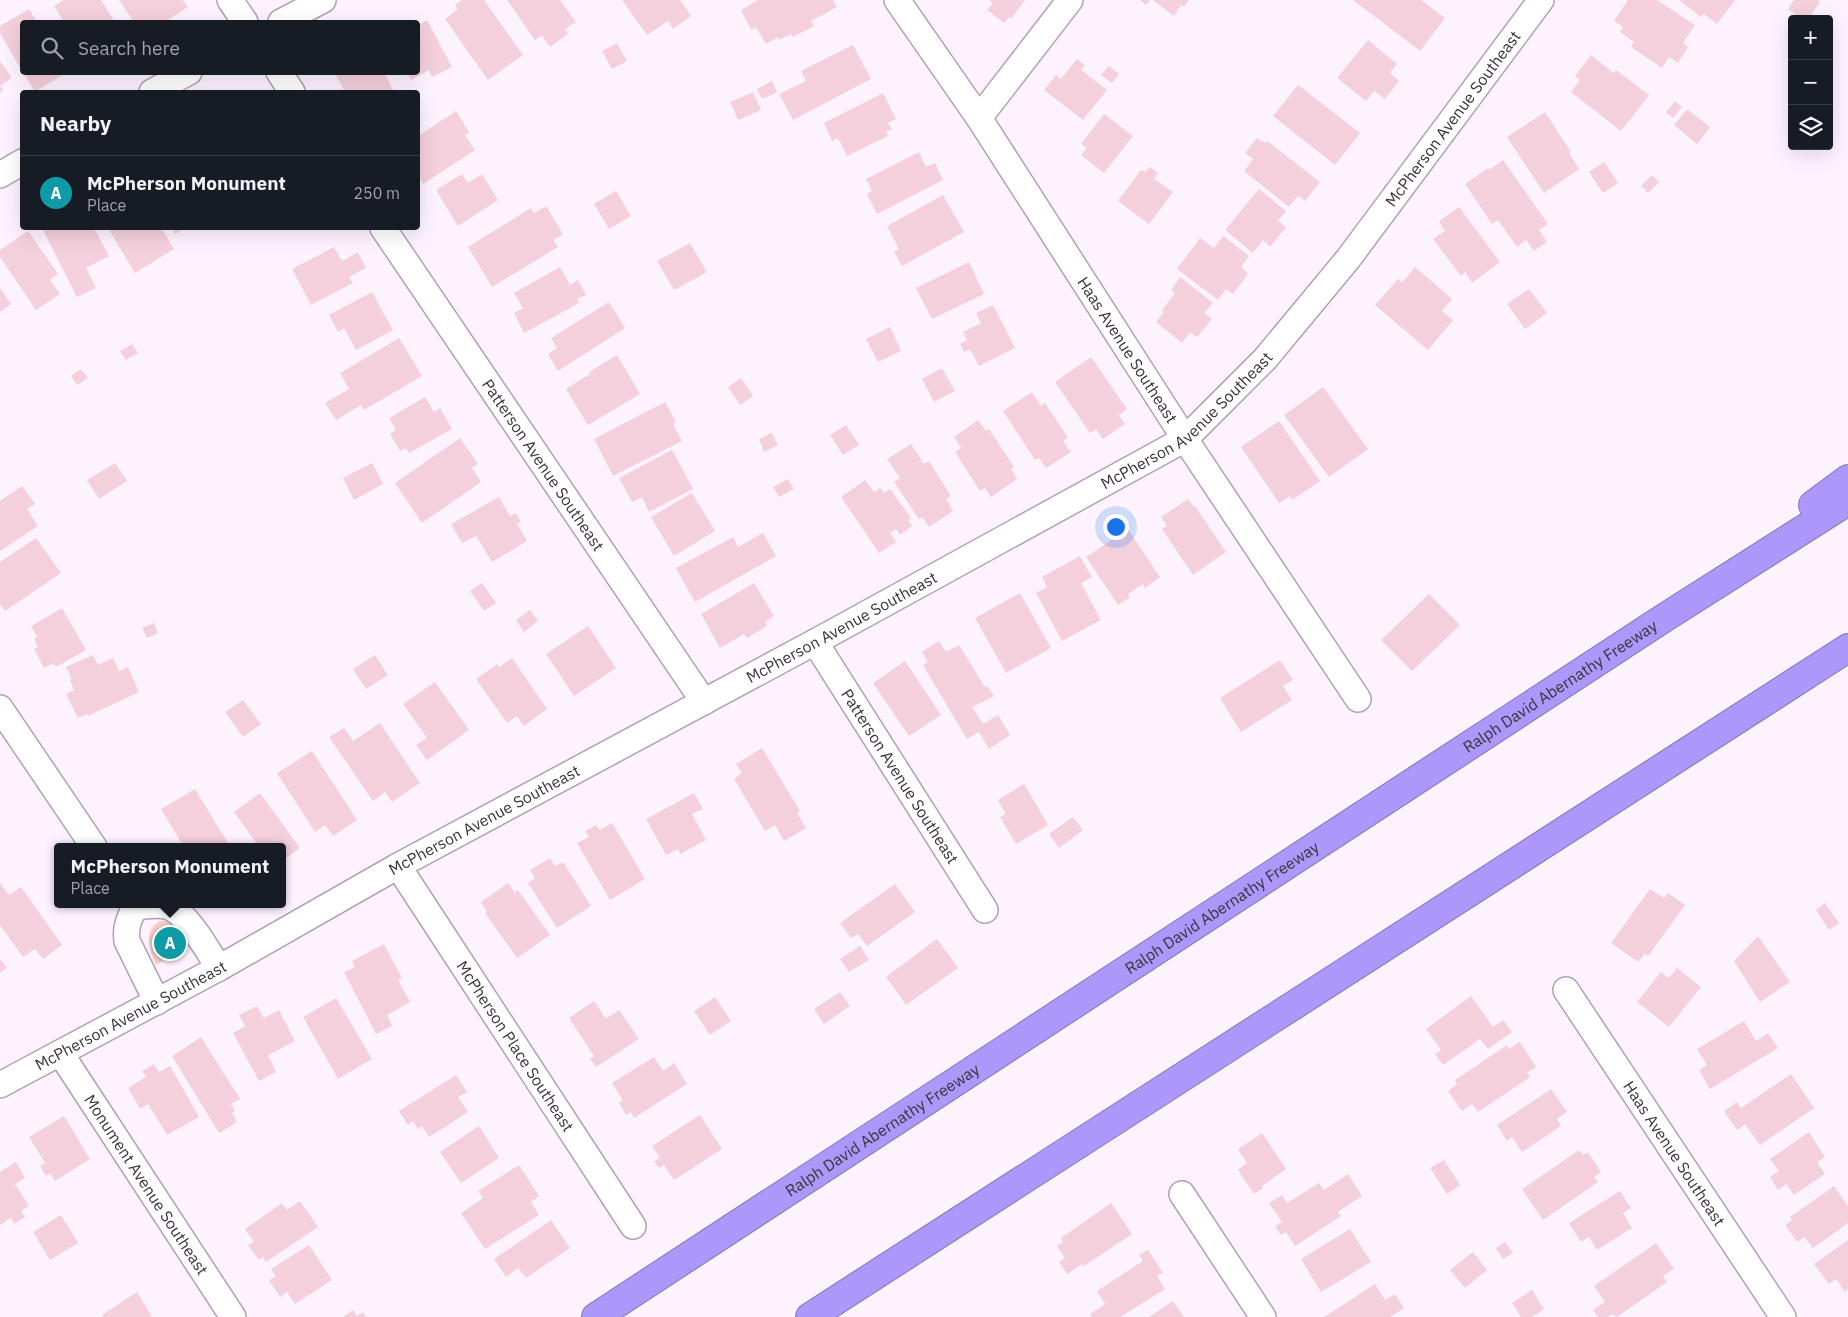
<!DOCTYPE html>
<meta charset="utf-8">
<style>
body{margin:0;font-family:"IBM Plex Sans",sans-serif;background:#20242c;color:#f1f3f6}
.controls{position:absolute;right:15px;top:15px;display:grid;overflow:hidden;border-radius:5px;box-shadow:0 5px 20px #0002}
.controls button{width:45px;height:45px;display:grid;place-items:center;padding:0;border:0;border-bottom:1px solid #363941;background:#171b24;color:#f1f3f6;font:25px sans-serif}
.you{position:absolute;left:1115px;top:526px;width:18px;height:18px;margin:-12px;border:4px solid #fff;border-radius:50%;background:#1a73e8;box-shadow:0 0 0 8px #1a73e833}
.badge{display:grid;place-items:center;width:32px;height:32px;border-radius:50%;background:#aab593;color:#fff;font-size:16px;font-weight:700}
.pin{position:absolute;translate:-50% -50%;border:2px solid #fff;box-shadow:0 1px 5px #0006}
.popup{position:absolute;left:54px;top:843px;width:232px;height:65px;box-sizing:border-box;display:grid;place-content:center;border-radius:5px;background:#171b24;filter:drop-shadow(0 1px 4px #0005);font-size:16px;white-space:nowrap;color:#9ea1a6}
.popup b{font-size:19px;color:#f1f3f6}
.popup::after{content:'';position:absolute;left:50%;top:100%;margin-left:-10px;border:10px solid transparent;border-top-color:#171b24}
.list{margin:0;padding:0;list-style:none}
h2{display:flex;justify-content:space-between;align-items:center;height:65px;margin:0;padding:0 20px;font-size:21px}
h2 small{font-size:16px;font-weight:400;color:#9ea1a6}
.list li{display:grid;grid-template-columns:32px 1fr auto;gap:15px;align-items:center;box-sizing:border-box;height:75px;padding:0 20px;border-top:1px solid #363941}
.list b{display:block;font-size:19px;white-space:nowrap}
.list p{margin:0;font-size:16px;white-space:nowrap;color:#9ea1a6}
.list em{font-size:16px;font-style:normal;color:#9ea1a6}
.icon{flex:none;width:28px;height:28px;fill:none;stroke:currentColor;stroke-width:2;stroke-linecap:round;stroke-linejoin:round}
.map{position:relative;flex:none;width:1848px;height:1317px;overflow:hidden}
.search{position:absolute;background:#171b24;box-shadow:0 5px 20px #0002;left:20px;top:20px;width:400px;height:55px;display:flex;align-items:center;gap:12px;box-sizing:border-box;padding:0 18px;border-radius:5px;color:#9ea1a6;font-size:19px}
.panel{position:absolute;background:#171b24;box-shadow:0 5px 20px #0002;left:20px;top:90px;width:400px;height:140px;border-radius:5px}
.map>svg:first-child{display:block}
.green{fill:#f9d0c9}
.building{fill:#f4d0dc}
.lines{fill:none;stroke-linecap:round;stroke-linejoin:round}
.street-casing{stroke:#b59eb7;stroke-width:28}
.highway-casing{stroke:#8474b8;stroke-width:30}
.street{stroke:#fff;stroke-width:25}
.highway{stroke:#ab98fa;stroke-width:28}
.labels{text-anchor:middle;stroke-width:4;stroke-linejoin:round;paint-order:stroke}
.street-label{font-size:16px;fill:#3b323c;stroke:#fff}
</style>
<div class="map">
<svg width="1848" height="1317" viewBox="0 0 1848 1317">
<rect width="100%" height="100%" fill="#fdf3fe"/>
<!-- green -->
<path class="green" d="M160 921H168L196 943 156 965C150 950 142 931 160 921Z"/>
<!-- building -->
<g class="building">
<path d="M64 0H101L115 22H64L54 6Z"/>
<path d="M119 0H183L188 7 165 22H134Z"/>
<path d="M462 0H484L523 55 488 80 445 19 458 9 455 5Z"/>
<path d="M507 0H560L576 22 565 29 568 34 550 47 542 35 535 40Z"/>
<path d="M622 0H680L691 16 673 29 668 21 647 35Z"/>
<path d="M758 0H833L837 7 811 21 814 26 793 37 791 34 779 40 778 37 766 44 756 27 751 30 741 10Z"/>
<path d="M989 0H1025L1011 19 1009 17 1004 23 987 10 993 3Z"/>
<path d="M1140 0H1150L1146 5Z"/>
<path d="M1153 0H1189L1184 7 1181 5 1174 16Z"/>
<path d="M1353 0H1421L1445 18 1420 51Z"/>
<path d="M1628 0H1657L1695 25 1683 43 1688 47 1678 63 1669 57 1662 68 1631 47 1634 42 1620 32 1623 27 1614 21Z"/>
<path d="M1679 0H1735L1717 24 1704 14 1701 17Z"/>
<path d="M1794 0H1817L1820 2 1808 19H1802L1788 9Z"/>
<path d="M29 9 37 22H22V71L0 33V26Z"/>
<path d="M427 20 452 67 432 77 429 70 411 80 407 72H418V25Z"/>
<path d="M1368 40 1397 64 1390 73 1399 81 1385 99 1374 91 1366 101 1337 78Z"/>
<path d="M617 43 627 61 612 69 602 51Z"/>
<path d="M853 45 871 79 793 120 779 94 806 81 801 71Z"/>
<path d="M1591 55 1614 73 1616 70 1649 95 1621 131 1571 92 1580 80 1575 76Z"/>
<path d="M1077 59 1085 65 1081 70 1107 90 1083 120 1044 90 1056 75 1061 79Z"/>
<path d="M0 61 12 78 0 86 3 90 0 93Z"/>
<path d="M1109 66 1119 74 1112 83 1101 75Z"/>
<path d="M23 72H67L35 92Z"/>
<path d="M341 72H384L394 92H345L336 75Z"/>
<path d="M772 81 777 92 762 99 757 89Z"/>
<path d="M1298 85 1360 133 1335 165 1273 116Z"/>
<path d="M753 92 761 110 738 120 730 102Z"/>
<path d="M883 93 896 119 888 123 892 129 886 132 888 136 847 156 838 138 832 141 824 123Z"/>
<path d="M1675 101 1682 107 1673 118 1666 112Z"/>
<path d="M1687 109 1710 127 1697 144 1674 125Z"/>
<path d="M456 111 469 132 465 135 475 150 423 184 418 175V164L419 163 418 161V136Z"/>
<path d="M1545 112 1571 152 1569 153 1579 169 1544 193 1507 137Z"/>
<path d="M1104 114 1133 136 1104 173 1081 155 1087 148 1081 144Z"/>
<path d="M1257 138 1265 143 1267 141 1320 182 1305 201 1298 196 1289 207 1244 171 1253 159 1245 153Z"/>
<path d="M919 152 926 167 935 163 943 180 877 214 867 194 872 191 866 179Z"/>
<path d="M1503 160 1548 224 1539 230 1547 242 1534 251 1526 240 1517 247 1498 220 1492 224 1465 184 1488 168 1489 170Z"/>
<path d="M1604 162 1618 183 1603 193 1589 172Z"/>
<path d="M1150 167 1158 173 1154 179 1173 192 1149 224 1118 201 1141 170 1145 172Z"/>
<path d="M462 174 468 183 482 174 498 200 458 226 436 190Z"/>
<path d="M1652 175 1659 182 1648 193 1641 186Z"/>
<path d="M1259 189 1286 211 1278 221 1286 227 1270 247 1263 240 1253 253 1225 230Z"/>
<path d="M616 191 631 216 609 229 594 204Z"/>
<path d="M943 195 964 232 902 266 894 252 899 249 887 226Z"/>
<path d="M546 206 563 234 553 240 558 247 492 287 468 247 531 208 534 213Z"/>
<path d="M1459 207 1500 262 1472 283 1465 272 1461 276 1433 239 1445 231 1439 221Z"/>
<path d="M42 228H94L109 256 86 268 96 288 77 297Z"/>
<path d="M108 228H161L174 249 135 273Z"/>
<path d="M172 228H187L175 234Z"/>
<path d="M28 231 58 274 50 280 60 294 36 310 0 257V250Z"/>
<path d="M1223 236 1249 256 1241 267 1248 274 1233 294 1226 289 1218 300 1177 269 1200 238 1214 248Z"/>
<path d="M690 243 707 272 674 290 657 261Z"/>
<path d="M334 247 342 261 358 252 366 268 349 277 353 283 311 305 292 269Z"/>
<path d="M969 262 984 294 932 319 916 288Z"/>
<path d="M560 267 570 285 578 280 586 295 577 299 579 303 524 333 514 313 523 308 514 293Z"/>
<path d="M1415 267 1452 299 1442 311 1453 320 1428 350 1375 305 1398 279 1402 283Z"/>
<path d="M1180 277 1213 303 1204 313 1212 319 1197 337 1190 332 1182 343 1156 322 1164 312 1162 310 1175 293 1171 290Z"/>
<path d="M0 288 11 304 0 312Z"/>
<path d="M1529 289 1547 313 1525 329 1507 304Z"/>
<path d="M372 292 393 330 356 350 344 328 338 332 329 315Z"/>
<path d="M609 302 625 328 558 371 548 354 557 348 551 338Z"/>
<path d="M993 305 1015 348 979 366 970 349 964 352 960 344 967 340 963 332 981 323 976 313Z"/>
<path d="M890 327 901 351 878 362 866 339Z"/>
<path d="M399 338 422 376 364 410 361 405 336 420 325 403 349 389 340 373Z"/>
<path d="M132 344 138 353 126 360 120 351Z"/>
<path d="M617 355 640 394 588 425 566 389 590 374 589 372Z"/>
<path d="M1091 357 1127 409 1119 415 1125 424 1103 439 1096 429 1090 433 1055 382Z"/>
<path d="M942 368 955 391 934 402 922 379Z"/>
<path d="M81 369 88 378 77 385 71 376Z"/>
<path d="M741 378 753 396 740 405 728 387Z"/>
<path d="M1323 387 1368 449 1329 477 1284 415Z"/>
<path d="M1032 392 1041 406 1045 403 1068 438 1063 441 1071 452 1046 468 1039 458 1035 460 1003 411Z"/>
<path d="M425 397 434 412 440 408 452 429 409 453 406 448 400 451 390 434 396 430 389 418Z"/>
<path d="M665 402 676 422 673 424 682 441 613 476 594 439Z"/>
<path d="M978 420 986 431 989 429 1014 467 1011 469 1017 479 991 497 985 488 980 491 955 452 961 448 954 437Z"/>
<path d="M1279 421 1320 481 1292 500 1290 496 1279 503 1241 447Z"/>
<path d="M846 425 859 445 843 455 830 435Z"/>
<path d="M772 433 778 445 764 452 759 439Z"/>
<path d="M460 438 478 464 472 468 481 482 422 523 395 483Z"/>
<path d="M911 444 924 464 929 461 951 496 946 499 953 511 929 527 922 517 919 519 894 482 900 478 887 459Z"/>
<path d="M672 450 693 489 649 512 642 497 632 502 619 478Z"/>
<path d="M115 463 127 481 99 499 87 480Z"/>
<path d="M372 463 383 484 354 500 343 478Z"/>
<path d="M788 479 794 489 779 497 773 487Z"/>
<path d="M865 480 874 492 880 488 884 493 890 489 911 518 908 520 912 526 900 535 896 529 890 533 896 542 879 553 841 497Z"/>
<path d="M22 486 35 504 27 509 38 526 0 551V501Z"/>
<path d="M692 493 715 531 674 556 651 517Z"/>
<path d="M499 497 510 516 516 513 521 522 517 524 527 541 492 562 476 536 462 543 451 524Z"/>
<path d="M1188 499 1194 507 1195 506 1226 552 1193 575 1162 529 1167 526 1161 517Z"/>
<path d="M1128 529 1160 577 1145 588 1143 584 1128 594 1130 597 1118 605 1086 557Z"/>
<path d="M763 533 776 556 695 602 676 568 733 537 738 547Z"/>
<path d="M36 538 61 573 5 611 0 604V562Z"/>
<path d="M1080 556 1092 577 1081 583 1101 620 1062 641 1036 593 1047 587 1042 577Z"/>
<path d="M482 583 496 603 484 611 470 591Z"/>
<path d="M754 583 774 616 765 622 767 626 747 638 744 634 720 648 701 614Z"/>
<path d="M1020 593 1051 648 1006 673 975 618Z"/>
<path d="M1429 594 1460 625 1412 671 1381 640Z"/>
<path d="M62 608 86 650 56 667 54 663 44 668 34 649 38 647 34 639 37 637 31 626Z"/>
<path d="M530 610 538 621 524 632 516 620Z"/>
<path d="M154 623 158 633 147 638 142 628Z"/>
<path d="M588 626 616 668 574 696 546 654Z"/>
<path d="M939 641 946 652 959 645 985 687 987 686 994 696 972 707 983 724 998 715 1010 735 989 749 979 732 967 739 923 665 928 662 922 652Z"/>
<path d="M93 655 98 665 113 658 119 671 128 667 139 692 88 716 87 714 78 718 66 694 74 690 70 680 72 679 66 667Z"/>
<path d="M375 655 388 675 366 689 353 669Z"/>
<path d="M512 658 547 709 524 726 517 716 507 723 476 679 497 664 499 667Z"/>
<path d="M1280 660 1293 680 1283 686 1292 700 1241 732 1220 698Z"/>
<path d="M905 661 941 715 909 736 873 683Z"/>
<path d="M435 682 469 730 427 760 416 745 427 738 403 704Z"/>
<path d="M243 700 261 724 243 737 225 712Z"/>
<path d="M380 723 420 783 392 802 385 792 373 801 329 737 344 728 353 741Z"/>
<path d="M762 748 800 811 797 813 806 828 784 841 775 825 765 831 734 779 742 773 736 764Z"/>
<path d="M312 751 357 820 333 836 325 825 315 832 277 773Z"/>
<path d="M1024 784 1048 825 1016 844 1000 817 1006 814 998 800Z"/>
<path d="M195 789 228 843 221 847H184L161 809Z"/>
<path d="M260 793 300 848 282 861V847H259L234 812Z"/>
<path d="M694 793 703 809 692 814 706 840 680 854 678 849 666 855 646 819Z"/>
<path d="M1073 817 1083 830 1059 848 1049 834Z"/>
<path d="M612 823 645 879 610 900 577 843 589 837 585 831 596 825 600 830Z"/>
<path d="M550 858 555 866 563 862 591 906 557 928 528 883 535 878 530 870Z"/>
<path d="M0 883 9 895 21 887 62 945 43 959 35 949 23 957 0 925Z"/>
<path d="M508 883 515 893 518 890 550 935 517 958 485 913 487 912 481 902Z"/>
<path d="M895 884 915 912 867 946 858 934 851 938 840 923Z"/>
<path d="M1650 889 1664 898 1668 893 1685 905 1648 956 1645 954 1638 962 1611 943Z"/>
<path d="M1825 903 1839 923 1829 930 1816 910Z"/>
<path d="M1758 936 1790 982 1760 1002 1734 961Z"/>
<path d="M937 939 958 968 906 1005 886 977Z"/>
<path d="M384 944 402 978 398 980 410 1002 387 1015 392 1026 376 1034 344 972 355 967 352 961Z"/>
<path d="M860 946 869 960 849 972 840 959Z"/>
<path d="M0 959 7 968 0 973Z"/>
<path d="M1677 968 1701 987 1669 1027 1637 1002 1661 972 1669 978Z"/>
<path d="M840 992 850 1006 824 1024 814 1009Z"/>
<path d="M1471 996 1493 1027 1503 1020 1512 1032 1488 1049 1480 1039 1443 1065 1435 1054 1441 1050 1426 1029Z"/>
<path d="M715 997 731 1021 710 1035 694 1011Z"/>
<path d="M336 998 372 1059 338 1079 303 1017Z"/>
<path d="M594 1001 606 1019 619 1010 639 1039 596 1067 590 1059 594 1056 569 1018Z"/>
<path d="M257 1006 264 1018 279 1010 295 1041 268 1055 276 1072 259 1081 233 1033 245 1026 239 1015Z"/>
<path d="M1744 1021 1756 1041 1768 1033 1778 1048 1710 1089 1699 1070 1707 1065 1697 1049Z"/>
<path d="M201 1037 240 1099 231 1104 235 1111 232 1113 237 1122 219 1133 172 1056Z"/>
<path d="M1520 1042 1536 1067 1527 1073 1530 1077 1478 1112 1472 1104 1462 1111 1448 1091 1457 1084 1455 1080 1507 1045 1509 1049Z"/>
<path d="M654 1057 663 1071 674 1063 687 1084 634 1118 631 1112 626 1115 619 1103 623 1100 612 1083Z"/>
<path d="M154 1064 159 1072 170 1066 199 1117 167 1135 148 1104 140 1109 128 1088 146 1077 142 1071Z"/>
<path d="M1791 1074 1814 1108 1760 1145 1745 1124 1737 1130 1724 1111 1737 1102 1741 1108Z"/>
<path d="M456 1075 467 1092 458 1097 468 1112 429 1137 422 1126 418 1129 413 1121 408 1125 399 1111Z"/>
<path d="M1551 1089 1567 1112 1557 1119 1561 1126 1522 1152 1512 1137 1507 1141 1497 1125Z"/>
<path d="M700 1115 722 1149 674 1180 664 1165 659 1168 654 1161 660 1158 652 1146Z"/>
<path d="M64 1116 90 1159 55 1181 50 1173 46 1176 40 1166 45 1163 29 1137Z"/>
<path d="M479 1126 499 1158 461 1183 440 1152Z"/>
<path d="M1809 1132 1825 1157 1817 1162 1825 1174 1794 1195 1786 1184 1778 1190 1770 1177 1779 1171 1770 1159Z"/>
<path d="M1262 1133 1286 1169 1262 1186 1263 1188 1254 1194 1238 1170 1247 1163 1238 1149Z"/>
<path d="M1579 1150 1583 1155 1588 1152 1601 1172 1594 1177 1598 1182 1543 1220 1522 1189Z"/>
<path d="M1444 1160 1460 1185 1447 1194 1430 1168Z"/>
<path d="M16 1162 25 1178 15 1184 29 1206 21 1211 25 1217 14 1224 11 1218 0 1225V1172Z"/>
<path d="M519 1165 539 1196 531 1202 539 1215 485 1249 461 1213 483 1198 478 1191Z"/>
<path d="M1348 1174 1362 1196 1338 1212 1341 1216 1295 1246 1286 1232 1281 1235 1275 1226 1282 1222 1269 1203 1282 1195 1287 1203 1319 1183 1324 1190Z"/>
<path d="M1834 1186 1848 1206V1223L1813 1248 1804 1237 1797 1242 1785 1225 1792 1220 1790 1217Z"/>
<path d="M1620 1191 1631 1208 1623 1213 1632 1228 1597 1250 1589 1237 1581 1242 1569 1223Z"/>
<path d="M300 1201 318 1227 266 1262 263 1257 259 1260 248 1245 254 1242 245 1229 282 1203 287 1210Z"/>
<path d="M1111 1203 1132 1234 1084 1266 1082 1264 1067 1274 1059 1262 1065 1258 1057 1246 1063 1242 1061 1238Z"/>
<path d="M61 1215 78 1243 50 1260 33 1232Z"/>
<path d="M551 1220 570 1248 526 1278 518 1268 506 1277 494 1259Z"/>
<path d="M1350 1229 1371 1262 1321 1292 1301 1259Z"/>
<path d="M1848 1240V1289L1845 1292 1836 1279 1829 1284 1814 1264Z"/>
<path d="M1505 1242 1513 1253 1503 1259 1496 1248Z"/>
<path d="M1656 1243 1674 1269 1663 1276 1667 1282 1617 1317 1612 1314 1608 1317H1598L1593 1310 1605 1302 1594 1286Z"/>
<path d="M309 1245 332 1280 295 1304 287 1292 280 1297 269 1280 276 1276 271 1269Z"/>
<path d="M1148 1250 1163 1273 1157 1276 1165 1289 1120 1317H1092L1090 1314 1105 1304 1097 1291 1143 1261 1139 1255Z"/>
<path d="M1473 1252 1487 1270 1465 1288 1450 1270Z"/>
<path d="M1375 1284 1385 1300 1395 1294 1404 1308 1390 1317H1324Z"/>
<path d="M1532 1290 1544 1309 1532 1317H1521L1512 1303Z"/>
<path d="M137 1292 152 1317H104L102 1315Z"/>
<path d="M1173 1301 1184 1317H1149Z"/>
<path d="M353 1310 357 1316 363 1312 366 1317H343Z"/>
</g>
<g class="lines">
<defs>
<g id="street">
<path d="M230 0 245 22"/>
<path id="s1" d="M897 0 979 118 1185 439 1358 699"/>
<path d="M281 22 323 0"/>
<path d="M279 72 292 92"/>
<path d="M152 92 189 72"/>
<path d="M979 118 1070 0"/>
<path d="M0 175 22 162"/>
<path id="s2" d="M383 228 704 702"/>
<path id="s3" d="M815 642 985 910"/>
<path d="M0 708 94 847"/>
<path id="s4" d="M398 866 633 1226"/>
<path d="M135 907C146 906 157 904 167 906 187 912 208 951 219 968"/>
<path d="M135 907C129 919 125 927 127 941L157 1002"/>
<path id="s5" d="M1566 990 1783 1317"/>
<path id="s6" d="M61 1054 233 1317"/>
<path id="s7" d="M0 1085 219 968 398 866 815 642 1185 439 1265 359 1348 259 1541 0"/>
<path d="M1182 1194 1263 1317"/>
</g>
<g id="highway">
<path d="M1813 505 1848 479"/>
<path id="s8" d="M596 1317 1664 618 1848 501"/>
<path d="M810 1317 1848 648"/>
</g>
</defs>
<!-- street casing -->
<use href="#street" class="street-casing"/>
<!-- highway casing -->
<use href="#highway" class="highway-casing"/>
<!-- street -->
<use href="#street" class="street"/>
<!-- highway -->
<use href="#highway" class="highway"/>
</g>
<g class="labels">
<!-- street labels -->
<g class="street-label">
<text dy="6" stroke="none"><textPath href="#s7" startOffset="1768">McPherson Avenue Southeast</textPath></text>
<text dy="6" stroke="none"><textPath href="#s1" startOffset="419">Haas Avenue Southeast</textPath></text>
<text dy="6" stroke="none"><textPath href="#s7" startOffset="1362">McPherson Avenue Southeast</textPath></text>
<text dy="6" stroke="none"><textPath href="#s2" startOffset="286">Patterson Avenue Southeast</textPath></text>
<text dy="6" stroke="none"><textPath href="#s7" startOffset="958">McPherson Avenue Southeast</textPath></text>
<text dy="6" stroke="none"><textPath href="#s8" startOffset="1152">Ralph David Abernathy Freeway</textPath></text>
<text dy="6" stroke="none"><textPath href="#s3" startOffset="159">Patterson Avenue Southeast</textPath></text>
<text dy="6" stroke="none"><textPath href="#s7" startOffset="552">McPherson Avenue Southeast</textPath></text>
<text dy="6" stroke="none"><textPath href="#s8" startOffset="748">Ralph David Abernathy Freeway</textPath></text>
<text dy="6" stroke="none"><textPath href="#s7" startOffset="148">McPherson Avenue Southeast</textPath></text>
<text dy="6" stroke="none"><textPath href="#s4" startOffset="215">McPherson Place Southeast</textPath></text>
<text dy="6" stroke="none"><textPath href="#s8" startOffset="342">Ralph David Abernathy Freeway</textPath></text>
<text dy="6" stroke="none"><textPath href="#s5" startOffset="196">Haas Avenue Southeast</textPath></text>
<text dy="6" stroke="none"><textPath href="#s6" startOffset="156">Monument Avenue Southeast</textPath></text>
</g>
</g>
</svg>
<div class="controls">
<button>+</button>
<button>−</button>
<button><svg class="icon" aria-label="layers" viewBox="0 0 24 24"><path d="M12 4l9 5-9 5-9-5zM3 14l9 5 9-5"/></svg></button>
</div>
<div class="you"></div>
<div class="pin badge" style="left:170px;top:943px;background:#0f9aa8">A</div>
<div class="popup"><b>McPherson Monument</b>Place</div>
<div class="search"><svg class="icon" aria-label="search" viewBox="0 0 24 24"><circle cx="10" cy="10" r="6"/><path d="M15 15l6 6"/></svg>Search here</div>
<section class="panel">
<h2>Nearby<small></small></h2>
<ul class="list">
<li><span class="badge" style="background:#0f9aa8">A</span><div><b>McPherson Monument</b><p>Place</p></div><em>250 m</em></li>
</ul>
</section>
</div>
